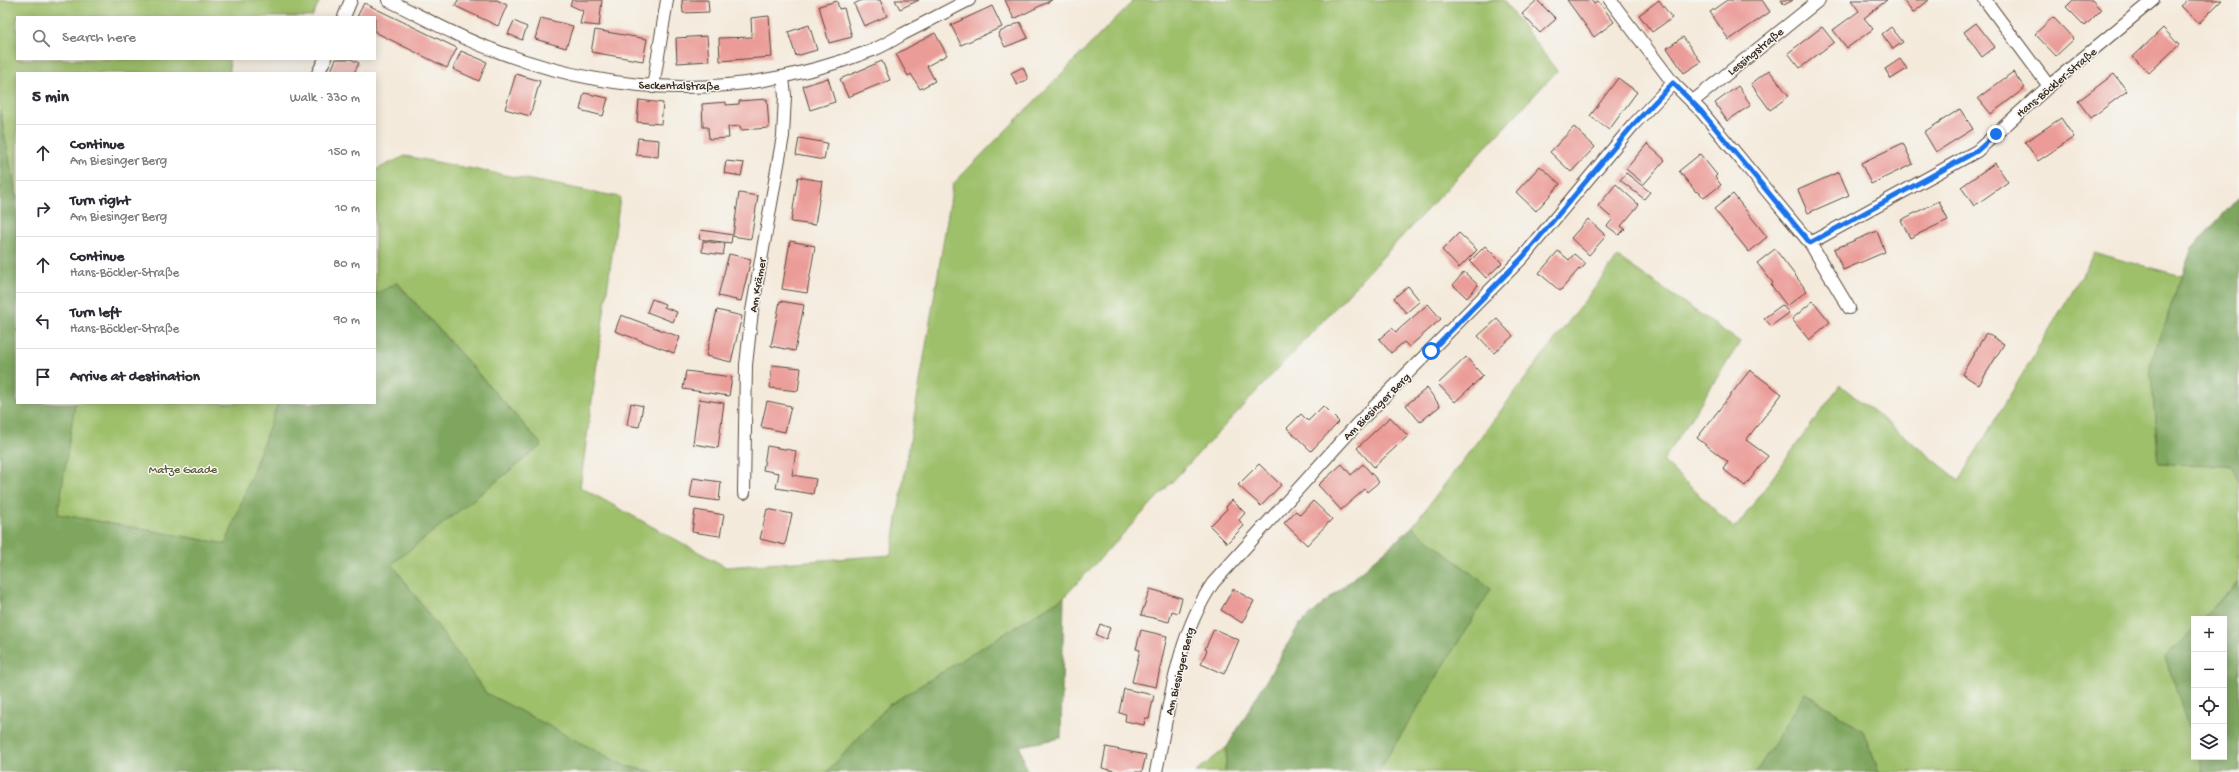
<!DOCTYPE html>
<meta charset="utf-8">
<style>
body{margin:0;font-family:"Gochi Hand",sans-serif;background:#f2f2f3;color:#2b2b33}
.controls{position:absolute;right:12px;bottom:12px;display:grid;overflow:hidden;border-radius:0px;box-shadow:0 2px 10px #0003}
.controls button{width:36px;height:36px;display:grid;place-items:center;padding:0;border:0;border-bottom:1px solid #e1e1e2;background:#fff;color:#2b2b33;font:20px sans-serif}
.stop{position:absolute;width:12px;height:12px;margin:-9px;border:3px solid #1a73e8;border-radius:50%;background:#fff}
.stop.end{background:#1a73e8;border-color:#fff;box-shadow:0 1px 4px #0008}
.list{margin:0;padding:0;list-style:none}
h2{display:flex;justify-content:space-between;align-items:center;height:52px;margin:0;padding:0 16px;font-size:17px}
h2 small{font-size:13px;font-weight:400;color:#7c7c81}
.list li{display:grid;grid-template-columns:26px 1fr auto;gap:12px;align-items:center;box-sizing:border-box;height:56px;padding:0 16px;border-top:1px solid #e1e1e2}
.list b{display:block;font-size:15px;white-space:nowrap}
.list p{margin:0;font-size:13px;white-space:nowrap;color:#7c7c81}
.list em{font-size:13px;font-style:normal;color:#7c7c81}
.icon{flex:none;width:22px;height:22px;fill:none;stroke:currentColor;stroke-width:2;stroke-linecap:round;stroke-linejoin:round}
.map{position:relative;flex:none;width:2239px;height:772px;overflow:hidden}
.search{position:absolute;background:#fff;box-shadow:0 2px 10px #0003;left:16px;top:16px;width:360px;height:44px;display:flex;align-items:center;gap:10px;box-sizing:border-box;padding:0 14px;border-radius:0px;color:#7c7c81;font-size:15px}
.panel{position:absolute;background:#fff;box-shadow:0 2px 10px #0003;left:16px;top:72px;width:360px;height:332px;border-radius:0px}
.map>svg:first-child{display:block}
.green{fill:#9ec06a;stroke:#6c7544}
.forest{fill:#7ea65e;stroke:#5c683e}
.building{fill:#eb9c98}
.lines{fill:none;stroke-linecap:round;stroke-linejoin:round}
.street-casing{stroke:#57473a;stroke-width:14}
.street{stroke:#fff;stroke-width:12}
.route{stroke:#1a73e8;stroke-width:5}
.labels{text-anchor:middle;stroke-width:3;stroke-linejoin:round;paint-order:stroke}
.street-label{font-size:12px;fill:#3b2a1e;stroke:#f6f6f2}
.park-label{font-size:12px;fill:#595735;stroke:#f6f6f2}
</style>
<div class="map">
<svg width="2239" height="772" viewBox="0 0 2239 772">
<rect width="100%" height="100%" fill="#f6f6f2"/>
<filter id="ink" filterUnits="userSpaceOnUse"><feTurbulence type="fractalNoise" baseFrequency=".025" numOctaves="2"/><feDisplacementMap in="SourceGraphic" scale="8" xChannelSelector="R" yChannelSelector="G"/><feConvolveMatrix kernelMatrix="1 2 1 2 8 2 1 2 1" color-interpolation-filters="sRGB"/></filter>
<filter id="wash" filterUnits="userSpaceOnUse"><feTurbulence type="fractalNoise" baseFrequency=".012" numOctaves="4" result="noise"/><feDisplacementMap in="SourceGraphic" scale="16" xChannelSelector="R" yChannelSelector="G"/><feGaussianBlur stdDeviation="0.9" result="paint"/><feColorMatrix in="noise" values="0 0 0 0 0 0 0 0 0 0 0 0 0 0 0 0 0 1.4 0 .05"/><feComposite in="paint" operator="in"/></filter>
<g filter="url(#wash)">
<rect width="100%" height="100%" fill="#f4eadb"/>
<!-- green -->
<g class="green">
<path d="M0 0H320L312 17H17V59H229L230 73H17V200L0 110Z"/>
<path d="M1134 0H1503L1557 71 1064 597 889 705 827 772H654L625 766 486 693 392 564 542 445 398 283 375 294V170L405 156 620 197 580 487 726 567 891 555 953 184Z"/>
<path d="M2095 253 2182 276 2150 363 2159 464 2231 465 2239 482V581L2202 619H2194V628L2166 658 2194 744V757H2198L2203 772H1879L1863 731 1806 693 1756 772H1378L1491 589 1412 527 1618 257 1740 342 1663 461 1735 529 1840 385 1959 480Z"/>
<path d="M75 403H278L226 544 57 514Z"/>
<path d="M1227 747 1225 772H1196Z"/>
</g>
<!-- forest -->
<g class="forest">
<path d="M0 110 17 200V403H75L58 514 226 544 278 403H375V294L397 283 542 445 392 564 486 693 625 766 654 772H0Z"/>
<path d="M2239 197V482L2231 465 2159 464 2150 363 2192 248Z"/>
<path d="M1412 527 1491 589 1378 772H1225L1227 747 1299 625Z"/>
<path d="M2239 581V772H2203L2198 757H2224V619H2202Z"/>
<path d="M1064 597 1061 738 1020 746 1027 772H827L889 705Z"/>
<path d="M2194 628V744L2165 657Z"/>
<path d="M1805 693 1863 731 1879 772H1756Z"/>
</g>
<g id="blocks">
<!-- building -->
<g class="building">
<path d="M458 0H497L507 5 498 26 455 6Z"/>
<path d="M572 0H602L599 26 580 24 583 11 570 5Z"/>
<path d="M682 0H708L709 12 683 13Z"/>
<path d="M862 0H880L887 16 864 26 854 4Z"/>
<path d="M895 0H919L900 9Z"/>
<path d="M1005 0H1052L1014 19Z"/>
<path d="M1537 0 1556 19 1540 33 1522 14Z"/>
<path d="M1567 0H1591L1594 4 1598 1 1614 22 1594 37Z"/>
<path d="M1659 0 1672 18 1652 32 1639 15Z"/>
<path d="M1727 0H1762L1770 12 1729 40 1710 12Z"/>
<path d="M1781 0H1793L1784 5Z"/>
<path d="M1851 0H1887L1864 18 1873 29 1847 48 1833 30 1859 11Z"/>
<path d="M1903 0H1929L1913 13Z"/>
<path d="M2073 0H2092L2101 10 2085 26 2066 7Z"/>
<path d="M2188 0H2222L2199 23 2181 6Z"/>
<path d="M837 1 839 9 844 8 852 37 829 43 819 6Z"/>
<path d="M364 3 457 48 447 68 375 32V17H357Z"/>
<path d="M992 6 1002 27 961 45 951 25Z"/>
<path d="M769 16 772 57 720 61 719 38 752 37 751 18Z"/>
<path d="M2053 17 2074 39 2056 56 2035 34Z"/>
<path d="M541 18 573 26 566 48 535 39Z"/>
<path d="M514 21 527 27 522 40 508 34Z"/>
<path d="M1020 22 1028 38 1005 47 998 33Z"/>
<path d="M1976 23 1995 47 1982 57 1964 32Z"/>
<path d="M809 25 817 50 796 56 788 32Z"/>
<path d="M1822 27 1834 42 1800 68 1788 53Z"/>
<path d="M1891 27 1903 42 1893 49 1882 34Z"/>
<path d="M2163 28 2179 45 2149 73 2133 57Z"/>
<path d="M595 30 647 39 643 61 591 52Z"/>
<path d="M935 33 947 55 927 66 935 81 920 89 911 74 908 76 896 54Z"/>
<path d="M707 36 709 61 677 63 676 38Z"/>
<path d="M1683 37 1701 62 1684 73 1667 48Z"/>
<path d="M461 51 487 62 479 81 453 69Z"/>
<path d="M336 59H351L359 63 354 73H330Z"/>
<path d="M1900 59 1907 69 1891 79 1885 69Z"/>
<path d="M882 61 890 80 848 97 840 79Z"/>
<path d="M1023 67 1028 79 1017 85 1011 73Z"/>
<path d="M1769 70 1789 96 1770 110 1751 84Z"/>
<path d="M2013 72 2025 88 1991 114 1978 98Z"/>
<path d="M516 74 540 81 530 116 505 109Z"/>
<path d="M2114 74 2127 91 2091 118 2078 101Z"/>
<path d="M828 78 835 102 810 110 803 86Z"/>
<path d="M1618 78 1637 92 1609 130 1590 116Z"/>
<path d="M1738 86 1751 105 1727 121 1715 103Z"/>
<path d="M584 93 608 98 603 116 580 110Z"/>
<path d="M767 99 769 128 741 130 740 126 728 127 729 138 709 139 708 127H703L702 104 726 102V105L739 104V101Z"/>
<path d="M639 100 663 103 661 124 637 122Z"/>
<path d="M1960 109 1973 129 1936 152 1924 132Z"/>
<path d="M2061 118 2074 137 2038 161 2025 142Z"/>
<path d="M1574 127 1595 147 1571 172 1550 152Z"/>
<path d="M638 138 659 140 658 157 636 155Z"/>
<path d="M799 138 827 143 824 160 796 155Z"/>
<path d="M1903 143 1913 164 1871 184 1861 163Z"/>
<path d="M1647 144 1665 160 1644 184 1626 169Z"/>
<path d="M1700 154 1717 175 1715 177 1721 185 1704 198 1698 191 1696 192 1679 171Z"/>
<path d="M726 161 744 163 741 176 724 173Z"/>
<path d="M1995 163 2008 182 1974 206 1961 187Z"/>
<path d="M1540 166 1560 184 1536 211 1516 192Z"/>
<path d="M1839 172 1849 195 1808 213 1798 190Z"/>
<path d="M1626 173 1650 192 1644 199 1620 180Z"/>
<path d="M798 177 822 181 815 225 791 222Z"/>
<path d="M1616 184 1639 205 1621 226 1625 229 1619 235 1607 226 1613 219 1598 206Z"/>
<path d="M739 193 758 196 751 239 732 236 731 243 699 239 701 230 733 235Z"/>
<path d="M1733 194 1767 237 1749 252 1714 209Z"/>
<path d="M1939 201 1948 220 1910 238 1901 220Z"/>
<path d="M1588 219 1606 236 1589 255 1571 238Z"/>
<path d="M1877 231 1885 252 1843 270 1834 249Z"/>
<path d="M1459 233 1477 250 1459 268 1442 250Z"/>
<path d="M703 241 725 244 723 255 702 252Z"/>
<path d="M790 241 815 246 807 293 782 289Z"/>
<path d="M1485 246 1502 263 1486 278 1470 261Z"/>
<path d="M1775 249 1807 291 1787 306 1771 285 1773 283 1757 263Z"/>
<path d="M1558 251 1569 260 1574 254 1586 264 1580 270 1579 269 1560 291 1539 273Z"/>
<path d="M729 254 751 259 741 301 718 296Z"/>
<path d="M1464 272 1478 285 1467 298 1453 285Z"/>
<path d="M1408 286 1420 301 1406 313 1394 298Z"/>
<path d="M652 299 665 304 664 307 677 312 673 322 647 312Z"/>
<path d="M780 301 804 305 795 351 771 346Z"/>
<path d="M1813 301 1830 322 1809 340 1792 319Z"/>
<path d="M1428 304 1441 319 1409 347 1404 342 1391 353 1379 339 1392 328 1396 332Z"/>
<path d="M1782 305 1789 313 1771 326 1764 318Z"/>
<path d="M717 310 742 316 731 362 706 356Z"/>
<path d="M621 315 680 337 674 353 615 331Z"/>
<path d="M1497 319 1513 336 1494 353 1478 336Z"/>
<path d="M1986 333 2004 344 1979 385 1962 374Z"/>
<path d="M1466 357 1483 376 1455 402 1438 384Z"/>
<path d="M772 365 801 368 798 391 770 388Z"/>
<path d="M1750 370 1782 394 1746 440 1768 456 1745 486 1723 469 1728 462 1697 438Z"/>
<path d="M686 371 732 377 729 396 683 389Z"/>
<path d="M1427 388 1440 406 1420 422 1406 405Z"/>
<path d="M699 399 724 403 718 448 693 444Z"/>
<path d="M767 401 791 406 785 432 761 427Z"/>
<path d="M631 403 643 406 639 427 627 425Z"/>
<path d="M1323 406 1339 422 1311 451 1287 428 1301 414 1308 421Z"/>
<path d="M1390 417 1408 436 1374 467 1357 448Z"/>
<path d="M767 446 796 451 792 475 816 479 813 494 776 488 779 473 763 470Z"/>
<path d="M1259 464 1281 485 1261 506 1238 485Z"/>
<path d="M1342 464 1351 475 1363 464 1379 482 1367 492 1365 489 1341 510 1318 485Z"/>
<path d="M693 478 721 482 719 501 690 497Z"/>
<path d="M1232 500 1245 513 1239 520 1244 526 1227 543 1210 526 1227 509 1226 507Z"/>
<path d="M1313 501 1332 519 1307 545 1284 523 1296 511 1300 515Z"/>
<path d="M767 509 792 514 785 545 760 539Z"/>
<path d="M695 510 724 515 720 536 692 532Z"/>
<path d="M1150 589 1182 598 1178 613 1172 611 1169 622 1141 615Z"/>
<path d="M1233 589 1254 601 1242 623 1221 610Z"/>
<path d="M1100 624 1110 628 1106 639 1096 635Z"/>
<path d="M1214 629 1239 640 1224 674 1201 664 1207 650 1205 649Z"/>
<path d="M1141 630 1167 636 1156 687 1132 682 1140 650 1136 649Z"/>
<path d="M1124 689 1154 695 1149 719 1145 718 1144 725 1125 721 1126 714 1119 713Z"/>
<path d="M1106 747 1146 755 1142 772H1119L1102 768Z"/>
</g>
</g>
</g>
<g filter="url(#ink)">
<use href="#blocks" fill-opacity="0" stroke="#57473a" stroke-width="1"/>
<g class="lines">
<defs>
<g id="street">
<path d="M388 0C421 16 455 36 491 49 620 99 743 100 873 50 883 46 893 40 903 34 925 23 947 11 969 0"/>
<path d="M1610 0 1673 83 1701 111 1810 243 1977 151 2049 86 2153 0"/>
<path d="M1985 0 2049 86"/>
<path d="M344 17 351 0"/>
<path d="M318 73 325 59"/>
<path d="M653 87 667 0"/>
<path d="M1692 102 1819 0"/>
<path d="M1810 243 1849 308"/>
<path d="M744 493 746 365 752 311 783 136 785 96 783 78"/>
<path d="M1156 772C1169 709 1176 637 1213 583L1357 424 1523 257 1633 125 1673 83"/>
</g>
</defs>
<!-- street casing -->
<use href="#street" class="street-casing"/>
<!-- street -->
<use href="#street" class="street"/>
</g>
</g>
<g class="lines" filter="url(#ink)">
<!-- route -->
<path class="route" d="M1431 351 1523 257 1633 125 1673 83 1701 111 1810 243 1977 151 1996 134"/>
</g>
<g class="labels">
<!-- street labels -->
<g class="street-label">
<text transform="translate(1755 51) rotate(-39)" y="4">Lessingstraße</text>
<text transform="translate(2056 82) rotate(-40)" y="4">Hans-Böckler-Straße</text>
<text transform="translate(679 85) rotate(1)" y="4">Seckentalstraße</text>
<text transform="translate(757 285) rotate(-80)" y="4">Am Krämer</text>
<text transform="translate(1376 406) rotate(-45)" y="4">Am Biesinger Berg</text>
<text transform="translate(1179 671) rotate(-76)" y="4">Am Biesinger Berg</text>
</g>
<!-- park labels -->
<g class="park-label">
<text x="183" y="473">Matze Gaade</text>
</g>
</g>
</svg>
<div class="controls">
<button>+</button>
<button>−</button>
<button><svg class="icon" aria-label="locate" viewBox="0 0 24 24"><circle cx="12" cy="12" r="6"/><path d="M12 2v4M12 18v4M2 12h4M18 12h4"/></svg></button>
<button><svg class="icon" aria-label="layers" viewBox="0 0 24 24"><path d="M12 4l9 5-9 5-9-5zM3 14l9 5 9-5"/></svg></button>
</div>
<div class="stop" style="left:1431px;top:351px"></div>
<div class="stop end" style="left:1996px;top:134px"></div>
<div class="search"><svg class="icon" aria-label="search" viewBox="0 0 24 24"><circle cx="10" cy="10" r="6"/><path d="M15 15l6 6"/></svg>Search here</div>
<section class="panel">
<h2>5 min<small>Walk · 330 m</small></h2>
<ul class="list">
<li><svg class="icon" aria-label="ahead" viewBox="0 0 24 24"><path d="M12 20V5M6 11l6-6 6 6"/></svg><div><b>Continue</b><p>Am Biesinger Berg</p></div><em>150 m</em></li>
<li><svg class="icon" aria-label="right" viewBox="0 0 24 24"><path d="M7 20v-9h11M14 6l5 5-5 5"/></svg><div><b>Turn right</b><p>Am Biesinger Berg</p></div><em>10 m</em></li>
<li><svg class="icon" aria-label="ahead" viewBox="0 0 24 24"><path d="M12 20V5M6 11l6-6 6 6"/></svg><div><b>Continue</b><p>Hans-Böckler-Straße</p></div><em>80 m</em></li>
<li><svg class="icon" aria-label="left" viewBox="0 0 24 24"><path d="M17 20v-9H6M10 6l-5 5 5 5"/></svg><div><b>Turn left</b><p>Hans-Böckler-Straße</p></div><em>90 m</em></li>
<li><svg class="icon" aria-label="arrive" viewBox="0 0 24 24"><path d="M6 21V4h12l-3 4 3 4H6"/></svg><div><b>Arrive at destination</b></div></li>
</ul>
</section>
</div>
